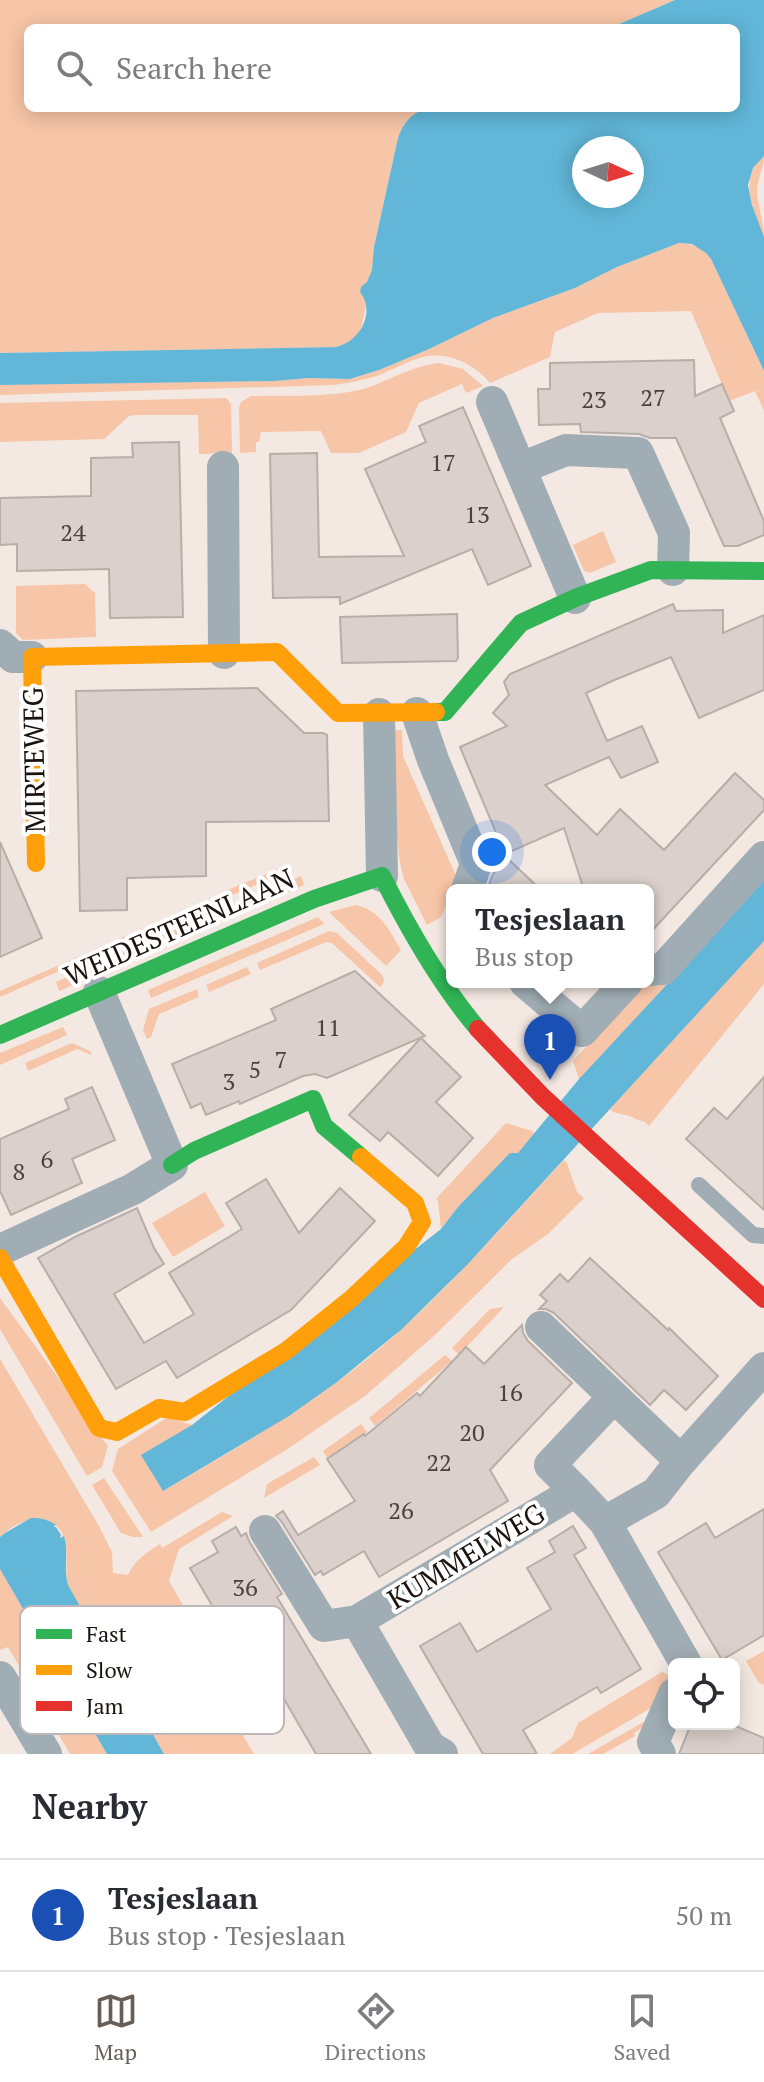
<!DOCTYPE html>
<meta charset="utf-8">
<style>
body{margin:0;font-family:"PT Serif",serif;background:#f7f7f7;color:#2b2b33}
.controls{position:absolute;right:24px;bottom:24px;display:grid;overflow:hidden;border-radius:12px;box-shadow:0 4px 20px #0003}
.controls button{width:72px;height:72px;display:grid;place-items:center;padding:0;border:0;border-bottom:2px solid #e1e1e2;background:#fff;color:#2b2b33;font:40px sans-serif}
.compass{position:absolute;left:572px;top:136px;width:72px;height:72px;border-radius:50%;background:#fff;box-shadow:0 4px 20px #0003;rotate:94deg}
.you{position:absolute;left:492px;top:852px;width:28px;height:28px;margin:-20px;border:6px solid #fff;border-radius:50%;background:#1a73e8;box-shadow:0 0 0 12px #1a73e833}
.badge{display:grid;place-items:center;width:52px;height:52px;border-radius:50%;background:#685e58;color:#fff;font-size:26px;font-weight:700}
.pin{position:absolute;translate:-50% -66px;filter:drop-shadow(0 2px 4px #0008)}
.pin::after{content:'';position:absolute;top:42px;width:28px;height:24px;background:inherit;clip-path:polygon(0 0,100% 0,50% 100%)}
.popup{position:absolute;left:446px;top:884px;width:208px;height:104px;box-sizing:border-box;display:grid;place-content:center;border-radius:12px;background:#fff;filter:drop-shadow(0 2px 6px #0005);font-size:26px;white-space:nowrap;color:#7c7c81}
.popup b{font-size:30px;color:#2b2b33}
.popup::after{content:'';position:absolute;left:50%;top:100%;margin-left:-16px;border:16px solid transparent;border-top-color:#fff}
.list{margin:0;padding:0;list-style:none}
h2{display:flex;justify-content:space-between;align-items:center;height:104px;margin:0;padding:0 32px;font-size:34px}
h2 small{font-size:26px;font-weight:400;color:#7c7c81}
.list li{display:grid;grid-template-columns:52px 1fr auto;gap:24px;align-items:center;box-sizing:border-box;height:112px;padding:0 32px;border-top:2px solid #e1e1e2}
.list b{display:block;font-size:30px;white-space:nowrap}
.list p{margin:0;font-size:26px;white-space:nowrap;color:#7c7c81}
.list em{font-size:26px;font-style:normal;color:#7c7c81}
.icon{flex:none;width:44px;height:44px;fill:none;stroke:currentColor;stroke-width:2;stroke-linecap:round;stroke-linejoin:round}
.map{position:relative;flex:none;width:764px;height:1754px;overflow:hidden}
.search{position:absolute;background:#fff;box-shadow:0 4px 20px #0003;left:24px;right:24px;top:24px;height:88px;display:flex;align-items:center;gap:20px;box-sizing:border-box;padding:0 28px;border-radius:12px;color:#7c7c81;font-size:30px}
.sheet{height:216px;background:#fff}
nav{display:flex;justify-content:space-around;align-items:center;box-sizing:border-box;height:112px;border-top:2px solid #e1e1e2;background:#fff;font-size:22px;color:#7c7c81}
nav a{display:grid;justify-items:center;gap:4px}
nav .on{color:#685e58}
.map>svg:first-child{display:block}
.green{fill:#f7c5a7}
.water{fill:#62b7d8;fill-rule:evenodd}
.building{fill:#dbd0cb;stroke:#b8aea8;stroke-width:2}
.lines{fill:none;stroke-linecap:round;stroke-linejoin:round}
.lane{stroke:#a0adb4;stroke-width:16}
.street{stroke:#a0adb4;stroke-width:32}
.fast{stroke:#30b455;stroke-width:18}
.slow{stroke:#ff9f0a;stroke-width:18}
.jam{stroke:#e5322d;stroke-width:18}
.labels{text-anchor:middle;stroke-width:8;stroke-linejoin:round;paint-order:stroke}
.number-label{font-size:24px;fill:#4c423d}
.street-label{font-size:28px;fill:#1c130e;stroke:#fff}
.key{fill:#fff;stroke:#bbb8b7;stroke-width:2}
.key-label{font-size:22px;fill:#1c130e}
</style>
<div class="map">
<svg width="764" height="1754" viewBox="0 0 764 1754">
<rect width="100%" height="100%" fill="#f4e8e2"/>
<!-- green -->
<g class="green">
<path d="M0 0H675L610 28H28V108H425C410 115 403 123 398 138L374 247 372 270 363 294 366 305 362 325 358 336 350 342 336 347 0 353Z"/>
<path d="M764 156C764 168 758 177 757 189 757 206 764 220 764 237 754 210 737 178 764 156Z"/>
<path d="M679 243C693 244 702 247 711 259L764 371V411L755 391 729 401 691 311 598 313 555 332 550 357 490 383C474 364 448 351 423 357 407 361 392 370 377 376 363 380 349 383 334 385L0 395V385L12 384 275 381 309 378 350 379 379 370 427 350 493 318 575 288 617 267Z"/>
<path d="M439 363 463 369 483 386 466 393 462 384 419 403 406 432 359 453H331L321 431 261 432 259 442H256V452L240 453 239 408 241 402 251 396C288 395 327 398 363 389 389 381 411 366 439 363Z"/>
<path d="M226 398 231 404 232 453 199 454 198 415H135L129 416 104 439 0 442V403Z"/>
<path d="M603 531 616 562 590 573 584 571 573 545Z"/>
<path d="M85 584 95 593 96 637 23 640 16 633V586Z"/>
<path d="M394 730H402L403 756 457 878 441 917 427 925 404 879 400 863 397 836Z"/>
<path d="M286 866 288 871 228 897 225 891Z"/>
<path d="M301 876 304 885 123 963 119 954Z"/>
<path d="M210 900 212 904 121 944 119 939Z"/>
<path d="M356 905C381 911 389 930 401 950L386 966 329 912Z"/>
<path d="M318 917 324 924 151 998 148 990Z"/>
<path d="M329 931 337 933 383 976 384 982 380 987 332 943 326 942 260 970 257 963Z"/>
<path d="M764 941V984L649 1126 645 1122 633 1118V1117L613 1112 610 1109Z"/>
<path d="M105 945 107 950 0 997V991Z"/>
<path d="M111 958 115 967 59 991 56 982Z"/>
<path d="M247 967 251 974 209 992 206 985Z"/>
<path d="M645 983 667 985 579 1079 573 1061Z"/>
<path d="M197 989 199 997 159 1014 151 1037 147 1039 143 1030 149 1009Z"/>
<path d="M63 1027 67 1035 0 1065V1053Z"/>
<path d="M72 1043 90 1051 92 1055 77 1049 28 1071 25 1063Z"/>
<path d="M506 1123 532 1131 535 1134 518 1153 510 1154 458 1207 441 1229 438 1201 436 1199Z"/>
<path d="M564 1160 567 1163 577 1192 584 1198 548 1234 512 1259 435 1335 365 1396 286 1450 151 1532 112 1471 118 1449 168 1417 192 1425 163 1491C233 1450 304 1410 367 1359 439 1300 500 1229 564 1160Z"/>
<path d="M205 1192 225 1226 173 1257 152 1223Z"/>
<path d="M0 1298 108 1446 102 1467 87 1476 0 1329Z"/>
<path d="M504 1307 459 1355 452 1348 490 1309Z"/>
<path d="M445 1355 452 1361 375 1426 369 1418Z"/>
<path d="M0 1359 99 1526 112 1552 113 1573 128 1575C135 1560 146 1553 160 1544L162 1548 222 1512 233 1516 179 1549 169 1581 184 1607 178 1627 254 1754H164L68 1585C64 1570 69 1556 65 1541 55 1506 19 1518 0 1537Z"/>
<path d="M361 1424 367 1432 328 1459 323 1451Z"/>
<path d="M314 1457 320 1465 264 1498 267 1484Z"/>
<path d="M104 1478 143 1537H133L121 1533 92 1485Z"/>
<path d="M0 1569 107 1754H70L8 1647 0 1650Z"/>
<path d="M764 1651V1685L759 1683 746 1661Z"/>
<path d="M662 1672 674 1677 663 1701 572 1754H550L572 1738 578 1723Z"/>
<path d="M654 1716 651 1723 634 1733 635 1736 603 1754H588Z"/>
</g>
<!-- water -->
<g class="water">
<path d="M675 0H764V156L753 168 748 185 752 205 764 237V371L711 259 706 253 692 244 679 243 617 267 575 288 493 318 427 350 379 370 350 379 309 378 275 381 0 385V353L336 347C360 342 376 312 360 292L361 287 367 282 372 270 374 247 398 138C403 123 410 115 425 108H736V28H610ZM632 148V196H584V148Z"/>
<path d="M764 880V941L467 1265 402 1329 337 1382 289 1416 163 1491 141 1455 192 1425 441 1229 458 1207 510 1153H518L579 1079Z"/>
<path d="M31 1518C41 1518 48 1519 56 1525L53 1527H56L61 1535 60 1538 64 1536C69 1553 63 1568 68 1585L164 1754H107L0 1569V1537L5 1533Z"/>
</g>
<!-- building -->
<g class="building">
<path d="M694 360 695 396 722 384 734 411 720 418 764 521V535L738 546H724L676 438H650L639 434 581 432 580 424 539 425 538 389H550V363Z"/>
<path d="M463 407 531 566 488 585 472 549 340 604V597L273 598 270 454 317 453 319 557 404 556 365 469 426 442 419 426Z"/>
<path d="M179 442 183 617 110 618 109 569 17 571V544L0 545V498L91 496V458L133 457 132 443Z"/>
<path d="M673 604 676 611 723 610V633L764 615V690L699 718 671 657 612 681 586 693 607 741 642 726 658 762 621 778 609 757 545 785 597 835 620 809 664 850 735 773 764 800V810L648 935V890H584L564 828 505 854 460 747 507 726 493 713 509 695 504 682 510 674Z"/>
<path d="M457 614 458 658 456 661 342 663 340 617Z"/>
<path d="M257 688 304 733H323L327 735 329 821 206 822V876L127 878V910L80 911 76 691Z"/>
<path d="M0 842 42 938 0 957Z"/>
<path d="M507 858 541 890H487L493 874Z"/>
<path d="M355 971 425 1036 327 1078 315 1074 303 1076 240 1104 239 1101 206 1115 201 1103 191 1108 172 1064 276 1020 271 1009Z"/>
<path d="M421 1038 461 1077 436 1102 473 1138 438 1176 388 1132 380 1141 349 1115Z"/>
<path d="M764 1077V1210L686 1139 714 1108 727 1119Z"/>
<path d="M92 1087 115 1140 72 1159 82 1183 11 1215 0 1191V1139L69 1109 65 1099Z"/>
<path d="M266 1179 299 1233 340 1188 375 1221 291 1310 177 1378 166 1361 116 1389 38 1258 75 1237 137 1208 154 1248 164 1264 114 1294 144 1343 194 1314 169 1273 242 1229 226 1203Z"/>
<path d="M590 1258 668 1330 669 1328 718 1376 686 1410 664 1390 650 1405 554 1313 546 1309H539L547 1301 540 1295 560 1274 568 1282Z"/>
<path d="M522 1325 523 1333 528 1341 572 1383 490 1470 508 1501 379 1577 364 1551 323 1575 321 1571 315 1575 281 1521 276 1516 283 1511 298 1535 355 1501 327 1459 364 1434 365 1436 417 1393 420 1396 466 1347 484 1364Z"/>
<path d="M764 1509V1635L722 1660 658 1552 706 1523 715 1538Z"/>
<path d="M573 1526 586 1548 574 1555 641 1669 601 1693 597 1687 523 1730 537 1754H483L420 1646 460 1623 477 1652 551 1609 527 1568 555 1552 549 1541Z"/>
<path d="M236 1527 241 1536 246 1533 249 1541 282 1594 277 1597 371 1754H316L262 1661 249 1668 190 1568 218 1552 212 1541Z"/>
<path d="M691 1724H731L764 1738V1754H679Z"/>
</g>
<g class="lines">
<!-- lane -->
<path class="lane" d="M699 1185 753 1235 764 1236"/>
<!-- street -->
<g class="street">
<path d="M492 402 575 598"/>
<path d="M223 467 224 653"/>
<path d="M521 468 566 450 638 453 674 533 673 570"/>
<path d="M0 645 13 657H32"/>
<path d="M417 713 433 760 476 864 467 890"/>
<path d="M379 714 382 876"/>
<path d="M648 970 663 969 764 857"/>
<path d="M525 982 582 1031 627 982"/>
<path d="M0 1250 133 1189 172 1165 99 992"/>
<path d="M541 1327 681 1461"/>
<path d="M576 1491 550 1465 613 1398"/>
<path d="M605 1522 686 1664"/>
<path d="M265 1531 324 1626 357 1621 576 1491 605 1522 656 1493 681 1461 764 1368"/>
<path d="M357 1621 430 1747 442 1754"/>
<path d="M0 1677 46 1754"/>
<path d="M660 1754 653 1742 674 1694"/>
</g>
<!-- fast -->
<g class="fast">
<path d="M436 712H445L521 623 575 598 651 570 764 571"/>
<path d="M0 1035 314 899 382 876C409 930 439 983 478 1029"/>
<path d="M172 1165 194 1151 313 1099 324 1126 361 1157"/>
</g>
<!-- slow -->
<g class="slow">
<path d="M36 863 32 657 277 652 338 713 436 712"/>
<path d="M0 1258 99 1428 117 1432 159 1408 185 1412 286 1351 352 1298 406 1247 422 1222 415 1203 361 1157"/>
</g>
<!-- jam -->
<path class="jam" d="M478 1029 543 1097 764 1299"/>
</g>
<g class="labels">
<!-- number labels -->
<g class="number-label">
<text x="653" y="406">27</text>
<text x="594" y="408">23</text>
<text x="443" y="471">17</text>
<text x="477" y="523">13</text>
<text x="73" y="541">24</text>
<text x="328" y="1036">11</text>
<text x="281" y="1068">7</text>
<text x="255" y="1078">5</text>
<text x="229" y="1090">3</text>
<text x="47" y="1168">6</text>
<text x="19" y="1180">8</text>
<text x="510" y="1401">16</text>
<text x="472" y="1441">20</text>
<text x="439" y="1471">22</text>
<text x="401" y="1519">26</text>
<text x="245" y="1596">36</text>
</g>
<!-- street labels -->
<g class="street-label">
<text transform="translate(34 760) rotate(-91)" y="10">MIRTEWEG</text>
<text transform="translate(179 927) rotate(-24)" y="10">WEIDESTEENLAAN</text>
<text transform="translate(466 1556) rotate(-31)" y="10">KUMMELWEG</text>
</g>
</g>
<!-- legend -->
<rect x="20" y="1606" width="264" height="128" rx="12" class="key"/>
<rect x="36" y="1629" width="36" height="10" fill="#30b455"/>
<rect x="36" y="1665" width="36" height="10" fill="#ff9f0a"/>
<rect x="36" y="1701" width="36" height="10" fill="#e5322d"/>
<g class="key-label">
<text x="86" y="1642">Fast</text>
<text x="86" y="1678">Slow</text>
<text x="86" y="1714">Jam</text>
</g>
</svg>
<div class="controls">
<button><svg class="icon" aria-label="locate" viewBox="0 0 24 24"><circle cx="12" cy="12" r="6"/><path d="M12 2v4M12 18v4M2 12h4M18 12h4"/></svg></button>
</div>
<svg class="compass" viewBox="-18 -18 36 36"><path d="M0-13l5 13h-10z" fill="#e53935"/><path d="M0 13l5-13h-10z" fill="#7c7c81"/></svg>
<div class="you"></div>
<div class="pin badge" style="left:550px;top:1080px;background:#1a4fb4">1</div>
<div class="popup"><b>Tesjeslaan</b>Bus stop</div>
<div class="search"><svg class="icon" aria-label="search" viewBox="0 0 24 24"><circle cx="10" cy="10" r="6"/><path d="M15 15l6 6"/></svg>Search here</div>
</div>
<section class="sheet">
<h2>Nearby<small></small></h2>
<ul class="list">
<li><span class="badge" style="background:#1a4fb4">1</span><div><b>Tesjeslaan</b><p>Bus stop · Tesjeslaan</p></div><em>50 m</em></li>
</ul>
</section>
<nav>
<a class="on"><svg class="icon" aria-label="map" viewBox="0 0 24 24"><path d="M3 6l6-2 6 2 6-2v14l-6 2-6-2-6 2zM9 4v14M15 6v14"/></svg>Map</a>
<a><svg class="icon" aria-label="directions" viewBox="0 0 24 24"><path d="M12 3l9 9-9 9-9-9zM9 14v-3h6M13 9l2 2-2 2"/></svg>Directions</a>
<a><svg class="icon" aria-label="saved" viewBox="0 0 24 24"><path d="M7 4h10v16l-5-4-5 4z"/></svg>Saved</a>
</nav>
